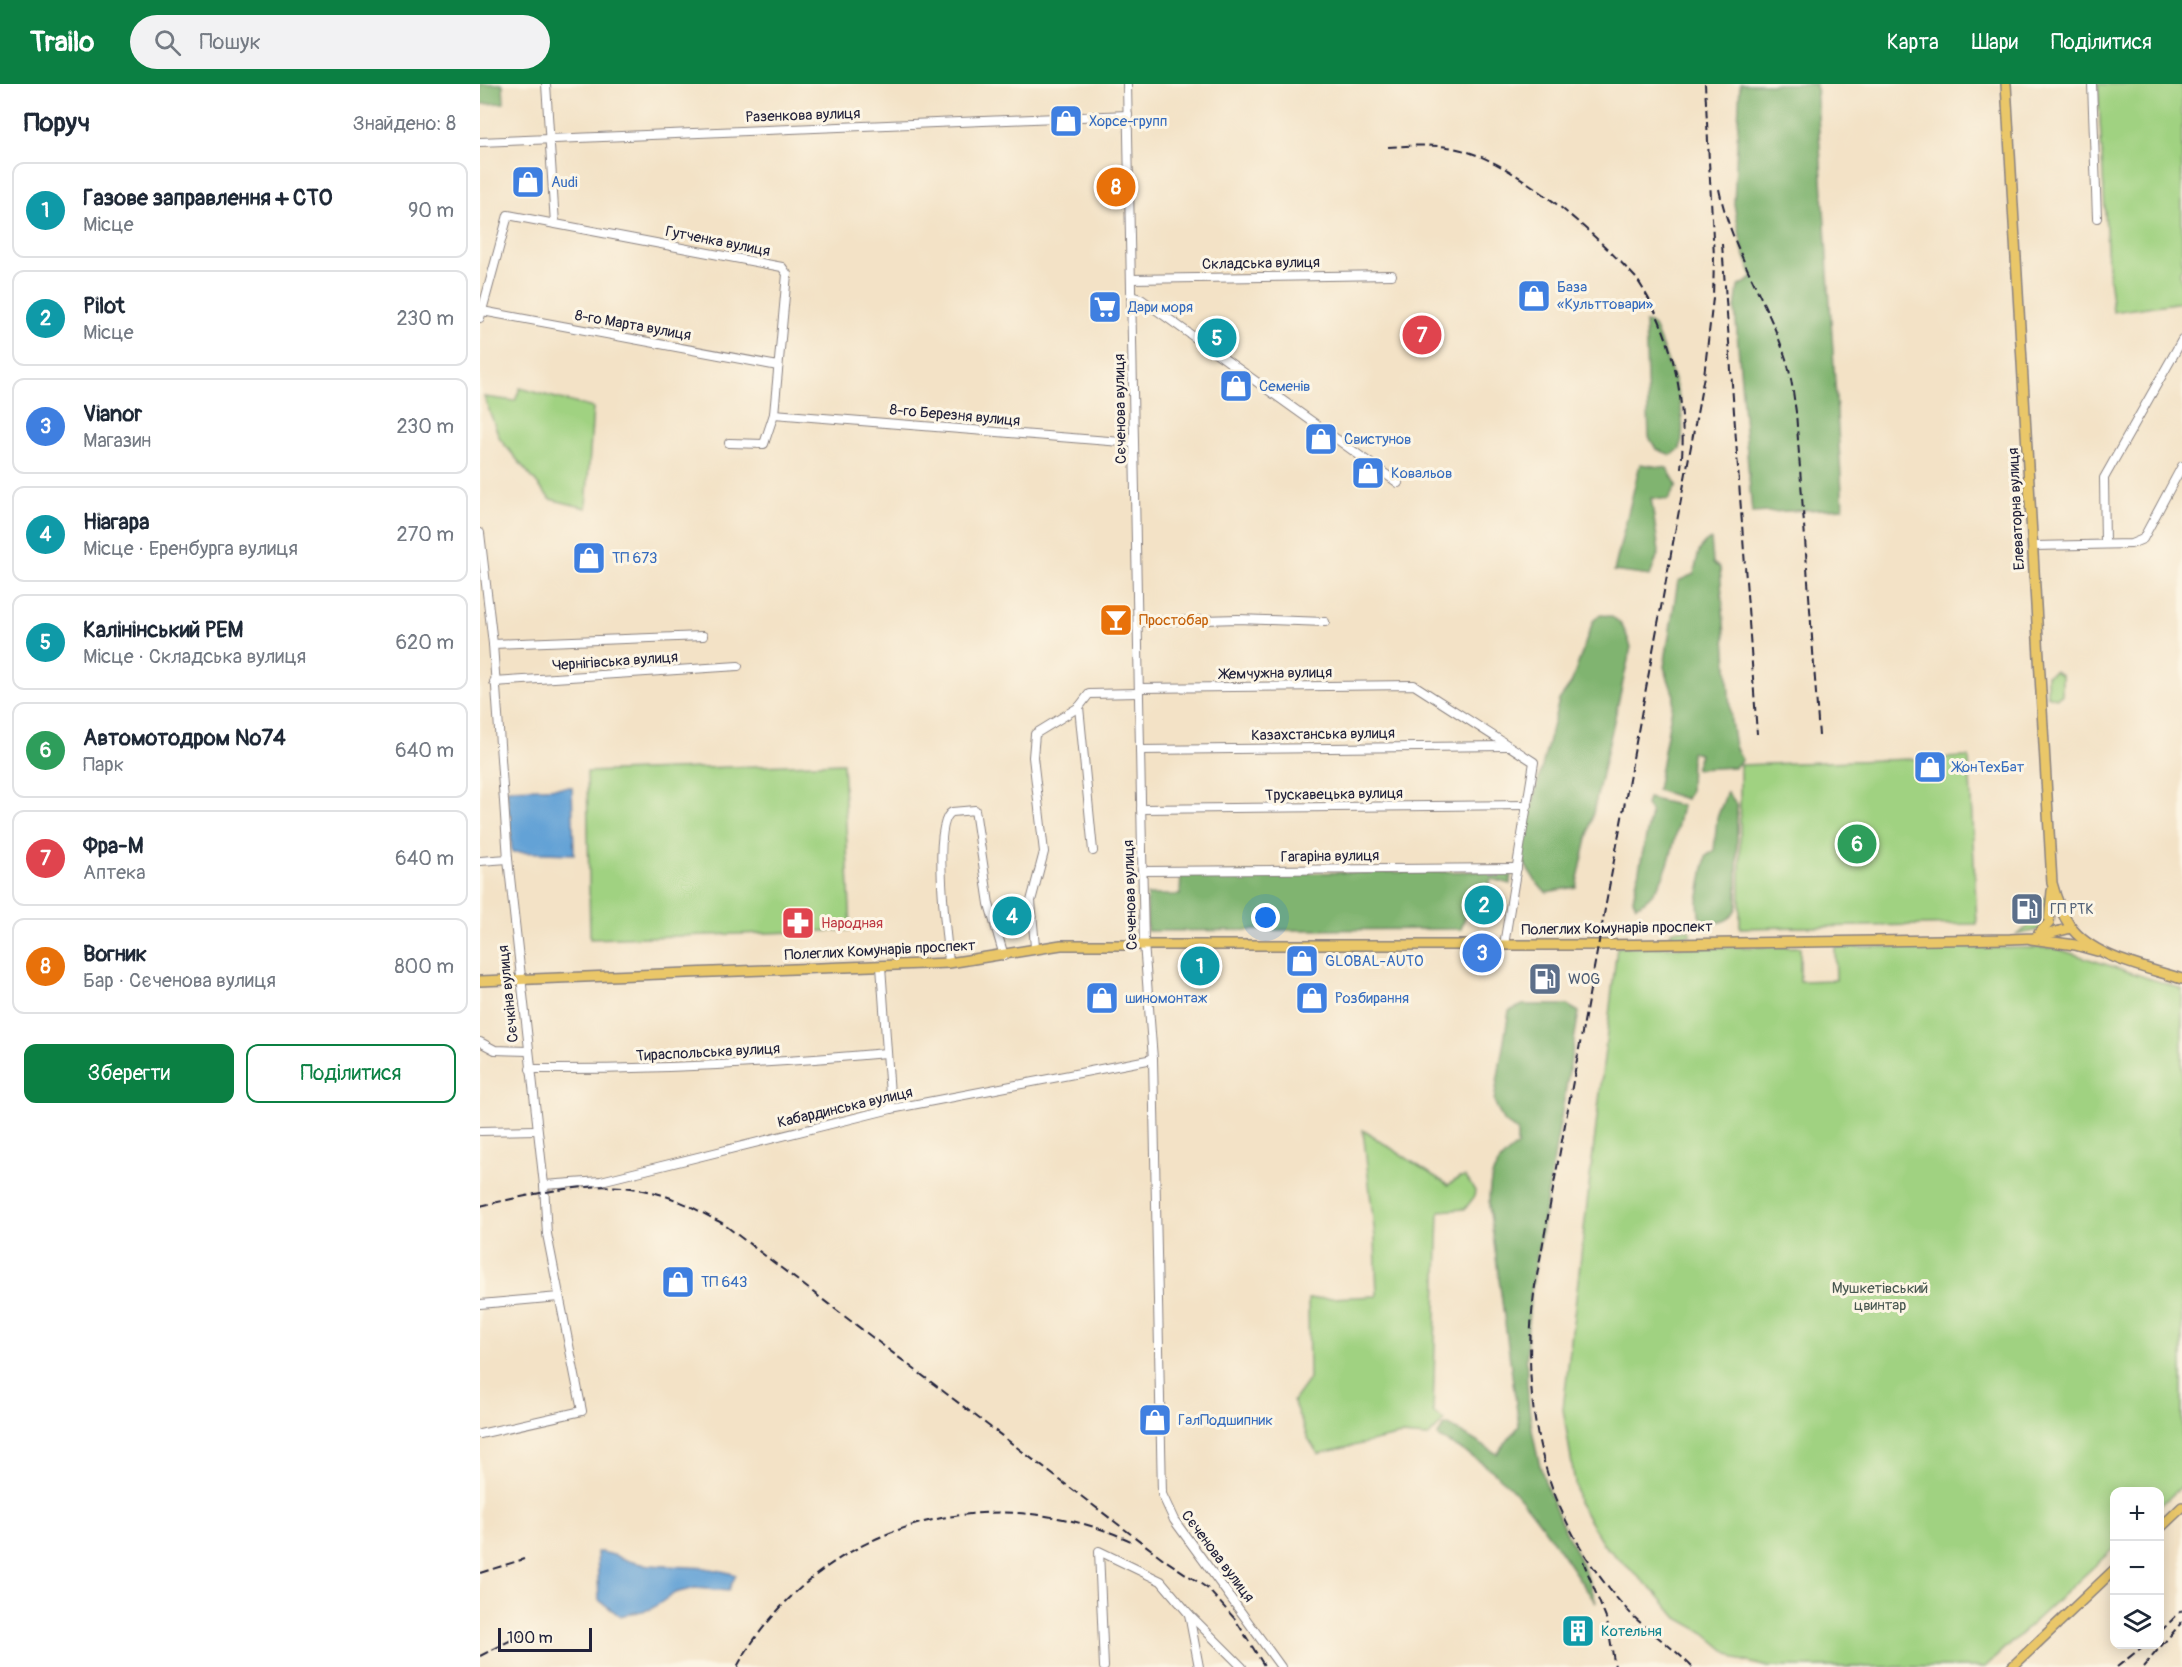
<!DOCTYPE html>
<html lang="uk">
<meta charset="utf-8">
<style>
body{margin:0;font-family:Pangolin,sans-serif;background:#f2f2f3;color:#1f2937}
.controls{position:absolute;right:18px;bottom:18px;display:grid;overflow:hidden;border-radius:12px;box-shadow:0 3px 15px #0003}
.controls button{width:54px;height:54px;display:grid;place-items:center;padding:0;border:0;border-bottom:2px solid #e0e1e3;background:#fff;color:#1f2937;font:30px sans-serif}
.scale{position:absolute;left:18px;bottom:15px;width:94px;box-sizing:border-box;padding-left:6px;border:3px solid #22223b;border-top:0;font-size:16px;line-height:21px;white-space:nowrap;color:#22223b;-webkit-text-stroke:4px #fcf5e5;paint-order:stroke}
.you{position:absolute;left:786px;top:834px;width:21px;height:21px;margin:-15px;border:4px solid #fff;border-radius:50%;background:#1a73e8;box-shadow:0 0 0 9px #1a73e833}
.badge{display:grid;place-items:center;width:39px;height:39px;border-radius:50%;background:#0b8043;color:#fff;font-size:20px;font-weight:700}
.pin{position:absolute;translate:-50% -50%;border:3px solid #fff;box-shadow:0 2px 6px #0006}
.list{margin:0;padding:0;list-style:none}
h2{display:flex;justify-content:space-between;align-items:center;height:78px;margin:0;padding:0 24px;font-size:26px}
h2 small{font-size:20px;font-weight:400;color:#747a83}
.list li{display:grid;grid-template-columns:39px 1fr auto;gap:18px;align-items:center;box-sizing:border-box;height:96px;margin:0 12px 12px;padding:0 12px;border:2px solid #e0e1e3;border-radius:12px}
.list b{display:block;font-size:22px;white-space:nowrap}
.list p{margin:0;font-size:20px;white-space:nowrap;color:#747a83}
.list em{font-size:20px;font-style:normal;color:#747a83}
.actions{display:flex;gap:12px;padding:18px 24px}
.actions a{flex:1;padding:14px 0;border:2px solid #0b8043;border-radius:12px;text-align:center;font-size:21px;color:#0b8043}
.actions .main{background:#0b8043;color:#fff}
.icon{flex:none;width:33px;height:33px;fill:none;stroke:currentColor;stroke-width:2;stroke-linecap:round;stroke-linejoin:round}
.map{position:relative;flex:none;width:1702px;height:1583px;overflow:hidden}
header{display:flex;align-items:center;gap:36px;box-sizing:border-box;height:84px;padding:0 30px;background:#0b8043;color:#fff}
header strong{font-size:28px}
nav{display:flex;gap:33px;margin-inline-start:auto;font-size:21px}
.search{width:420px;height:54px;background:#f2f2f3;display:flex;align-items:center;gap:15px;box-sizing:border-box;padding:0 21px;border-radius:33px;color:#747a83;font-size:22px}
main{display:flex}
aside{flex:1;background:#fff}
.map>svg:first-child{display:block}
.green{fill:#a0d281;stroke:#617a5e;stroke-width:1.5}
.forest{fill:#80b46f;stroke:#516b55;stroke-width:1.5}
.water{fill:#64a2d6;stroke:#436288;stroke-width:1.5}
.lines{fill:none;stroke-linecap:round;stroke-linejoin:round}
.minor-casing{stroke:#8a8280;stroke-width:10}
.major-casing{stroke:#8a8280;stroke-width:12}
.minor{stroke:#fff;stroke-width:8}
.major{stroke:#eac769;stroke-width:9}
.rail{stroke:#22223b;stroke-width:2;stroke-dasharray:9 4.5;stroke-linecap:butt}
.labels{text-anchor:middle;stroke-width:6;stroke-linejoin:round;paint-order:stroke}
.street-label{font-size:15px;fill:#22223b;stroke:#fcf5e5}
.shop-label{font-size:15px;fill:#366cbe;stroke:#fcf5e5;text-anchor:start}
.food-label{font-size:15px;fill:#c56008;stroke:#fcf5e5;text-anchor:start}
.service-label{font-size:15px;fill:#4e5e75;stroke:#fcf5e5;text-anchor:start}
.health-label{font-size:15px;fill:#be3a42;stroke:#fcf5e5;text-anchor:start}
.park-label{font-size:15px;fill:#485750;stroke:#fcf5e5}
.culture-label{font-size:15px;fill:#0d838f;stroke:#fcf5e5;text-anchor:start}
</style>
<header>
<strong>Trailo</strong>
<div class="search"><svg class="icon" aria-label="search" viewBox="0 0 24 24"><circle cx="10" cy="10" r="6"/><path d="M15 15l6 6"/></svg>Пошук</div>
<nav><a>Карта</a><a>Шари</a><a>Поділитися</a></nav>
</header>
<main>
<aside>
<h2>Поруч<small>Знайдено: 8</small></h2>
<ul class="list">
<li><span class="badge" style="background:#0f9aa8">1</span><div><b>Газове заправлення + СТО</b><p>Місце</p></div><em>90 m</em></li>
<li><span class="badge" style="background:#0f9aa8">2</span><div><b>Pilot</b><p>Місце</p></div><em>230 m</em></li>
<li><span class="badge" style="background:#3f7fe0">3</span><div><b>Vianor</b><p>Магазин</p></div><em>230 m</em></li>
<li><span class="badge" style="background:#0f9aa8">4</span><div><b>Ніагара</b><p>Місце · Еренбурга вулиця</p></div><em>270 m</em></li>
<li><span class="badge" style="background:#0f9aa8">5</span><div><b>Калінінський РЕМ</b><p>Місце · Складська вулиця</p></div><em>620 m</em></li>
<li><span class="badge" style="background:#2e9e5b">6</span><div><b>Автомотодром №74</b><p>Парк</p></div><em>640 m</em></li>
<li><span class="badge" style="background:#e0444e">7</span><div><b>Фра-М</b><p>Аптека</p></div><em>640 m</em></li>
<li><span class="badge" style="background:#e8710a">8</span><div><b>Вогник</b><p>Бар · Сєченова вулиця</p></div><em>800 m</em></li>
</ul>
<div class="actions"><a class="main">Зберегти</a><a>Поділитися</a></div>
</aside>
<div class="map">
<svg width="1702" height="1583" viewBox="0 0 1702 1583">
<rect width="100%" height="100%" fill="#fcf5e5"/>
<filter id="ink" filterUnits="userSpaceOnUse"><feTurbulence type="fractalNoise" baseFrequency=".0167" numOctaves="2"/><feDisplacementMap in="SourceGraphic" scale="12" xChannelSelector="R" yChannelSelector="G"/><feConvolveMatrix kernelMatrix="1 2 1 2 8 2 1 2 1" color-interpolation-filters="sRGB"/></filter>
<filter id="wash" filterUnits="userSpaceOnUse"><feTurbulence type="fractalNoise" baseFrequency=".008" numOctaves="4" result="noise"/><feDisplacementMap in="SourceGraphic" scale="24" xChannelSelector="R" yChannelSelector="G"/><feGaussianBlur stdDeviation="1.35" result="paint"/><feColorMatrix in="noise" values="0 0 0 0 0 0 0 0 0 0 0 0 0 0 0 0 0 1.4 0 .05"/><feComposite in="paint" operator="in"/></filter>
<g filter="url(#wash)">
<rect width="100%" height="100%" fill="#f3e2c6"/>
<!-- green -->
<g class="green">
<path d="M1618 0H1702V185L1700 186 1702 218 1633 228 1628 182Z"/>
<path d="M40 304 113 324 106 424 70 415 20 355 4 313 35 317Z"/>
<path d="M1574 587 1582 591V611L1576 614 1567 611V591Z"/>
<path d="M1489 673 1497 840 1260 844V681Z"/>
<path d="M363 679 371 846 110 855 107 688Z"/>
<path d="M1567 813V837L1562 845 1536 851 1559 835 1563 815Z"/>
<path d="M1193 846H1210L1211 851 1193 853 1190 850Z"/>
<path d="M1137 863H1320V897L1356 896 1355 863 1575 864 1702 905V1402L1680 1422V1408H1634V1464L1505 1583H1288L1256 1575 1225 1549 1196 1533 1176 1509 1124 1461 1098 1418 1083 1325Z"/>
<path d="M883 1046 968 1101 979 1094 986 1093 995 1107 994 1113 985 1125 959 1127 953 1328 964 1337 948 1353 921 1351 838 1370 828 1354 813 1317 829 1295 828 1215 897 1212 895 1153Z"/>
</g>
<!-- forest -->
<g class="forest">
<path d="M0 0H23L24 19 0 20Z"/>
<path d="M1260 0H1336L1363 424 1272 429 1255 225 1258 203 1273 194 1263 167 1254 120Z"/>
<path d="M1165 239H1170L1174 242C1188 279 1210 325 1200 365L1191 371 1176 365 1169 353Z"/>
<path d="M1160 380 1187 384 1197 401 1188 416 1171 414 1179 468 1170 492 1134 487Z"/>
<path d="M1231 455 1233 479 1240 484 1251 637 1255 662 1262 676 1255 683 1215 685 1220 670 1211 668 1210 706 1206 715 1177 706 1194 612 1184 583 1198 497 1214 490C1217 477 1217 461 1231 455Z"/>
<path d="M1120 531C1141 531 1145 546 1151 563L1096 803 1066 808C1056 802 1049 784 1039 773L1079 616 1091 600 1113 537Z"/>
<path d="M1247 708 1257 720V821C1253 836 1244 838 1230 840L1219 832 1218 818 1226 772 1234 767 1237 734Z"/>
<path d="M1168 714 1202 722C1194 754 1190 806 1156 822L1153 815 1171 729 1166 721Z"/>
<path d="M1031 787 1030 800 1011 795 1006 811 998 809 997 813 992 812 981 845 667 847V811H700L701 790Z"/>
<path d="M1043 921H1087L1099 928 1052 1202C1042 1274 1044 1346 1071 1414 1084 1449 1107 1483 1116 1519 1087 1479 1052 1419 1014 1388 997 1374 979 1364 959 1354L958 1351 963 1343 969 1341 1017 1370 1039 1342 1009 1122C1009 1093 1012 1080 1037 1062V1047L1023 1037 1014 1017 1029 927Z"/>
</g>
<!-- water -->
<g class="water">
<path d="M92 703 94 770 32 768 27 705Z"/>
<path d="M117 1468C135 1468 144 1478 162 1480 196 1485 222 1479 256 1491L248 1507 215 1504 195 1509 171 1525 140 1532 119 1516Z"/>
</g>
</g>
<g filter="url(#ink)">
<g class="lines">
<defs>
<g id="minor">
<path d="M66 0 75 140"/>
<path d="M647 0 662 767 664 859 673 975 682 1410 694 1436 801 1583"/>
<path d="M1612 0 1617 134"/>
<path d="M0 58 648 31"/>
<path d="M651 195 912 191"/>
<path d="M651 212 661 215 918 399"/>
<path d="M2 227 298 282"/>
<path d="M0 234 28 131 302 183 307 190 294 330 284 360 249 359"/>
<path d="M294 330 654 359"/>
<path d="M0 449 13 560 28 775 64 1101 67 1150 102 1327 0 1350"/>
<path d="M1625 459 1624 394 1702 256"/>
<path d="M1554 462 1651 460 1663 455 1702 382"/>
<path d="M658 538 758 535 845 538"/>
<path d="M13 560 223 552"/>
<path d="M14 598 258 582"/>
<path d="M659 604 934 601 1054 678 1024 861"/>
<path d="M599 623 613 767"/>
<path d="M660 666 1027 662"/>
<path d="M661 725 1048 721"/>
<path d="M0 777 28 775"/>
<path d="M662 787 1037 784"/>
<path d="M555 863 551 817 564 768 553 673 555 650 599 623 609 610 659 609"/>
<path d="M469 879C467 855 451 738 472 728L495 726 509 820 524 872"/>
<path d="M401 882 411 1025"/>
<path d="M0 958 15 966 48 967"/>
<path d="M50 985C169 986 287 980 406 969"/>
<path d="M0 1047 57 1046"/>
<path d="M64 1101 121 1097 411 1025 673 975"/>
<path d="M0 1220 79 1213"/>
<path d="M709 1530 762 1583"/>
<path d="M624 1583 619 1467 681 1497 709 1530 719 1583"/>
</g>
<g id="major">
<path d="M1526 0 1572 799C1576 814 1581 829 1590 842 1613 874 1666 883 1702 895"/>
<path d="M1559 849 1569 839 1572 807"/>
<path d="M1551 855 1595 861 1617 867"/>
<path d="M0 897 469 879 581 861H1118L1530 855 1553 854 1591 844"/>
<path d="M1680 1444 1702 1423"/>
<path d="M1532 1583 1634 1486"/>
</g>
</defs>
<!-- minor casing -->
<use href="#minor" class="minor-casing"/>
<!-- major casing -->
<use href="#major" class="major-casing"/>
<!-- minor -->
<use href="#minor" class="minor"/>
<!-- major -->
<use href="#major" class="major"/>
<!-- rail -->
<g class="rail">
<path d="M908 63C927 62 948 60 967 63 1030 71 1113 148 1156 194 1193 248 1208 320 1201 384"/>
<path d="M1239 105C1252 166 1284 211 1304 269 1311 288 1313 308 1316 328L1339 652"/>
<path d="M1242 160 1277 650"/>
<path d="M0 1122C64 1108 132 1089 196 1116 212 1122 227 1132 242 1139L685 1476 727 1504 755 1535 785 1583"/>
<path d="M1103 1477 1127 1537 1135 1583"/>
<path d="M0 1489 44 1475"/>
<path d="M1680 1548 1702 1526"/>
<path d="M0 1572 49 1547"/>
<path d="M257 1583C268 1562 284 1542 300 1524 391 1426 531 1403 651 1457"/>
<path d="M1212 1583C1194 1564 1172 1550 1153 1532 1064 1439 1038 1326 1055 1202L1224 292 1233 214 1234 173 1225 0"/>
<path d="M1637 1583 1666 1560"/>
<path d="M1663 1583 1702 1538"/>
</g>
</g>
</g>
<!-- icons -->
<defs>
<symbol id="shop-square" viewBox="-11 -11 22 22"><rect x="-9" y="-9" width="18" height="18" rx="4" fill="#3f7fe0" stroke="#fcf5e5"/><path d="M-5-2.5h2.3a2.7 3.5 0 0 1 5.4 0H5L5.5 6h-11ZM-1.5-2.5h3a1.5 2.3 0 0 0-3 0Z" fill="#fff"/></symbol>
<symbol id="supermarket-square" viewBox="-11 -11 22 22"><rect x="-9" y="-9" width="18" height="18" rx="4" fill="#3f7fe0" stroke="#fcf5e5"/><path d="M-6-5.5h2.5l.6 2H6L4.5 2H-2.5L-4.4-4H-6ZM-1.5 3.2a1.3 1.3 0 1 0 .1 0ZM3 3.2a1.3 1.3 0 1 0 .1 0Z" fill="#fff"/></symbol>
<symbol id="bar-square" viewBox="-11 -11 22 22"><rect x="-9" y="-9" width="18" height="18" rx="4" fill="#e8710a" stroke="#fcf5e5"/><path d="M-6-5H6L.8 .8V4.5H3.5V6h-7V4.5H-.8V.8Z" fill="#fff"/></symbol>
<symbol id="fuel-square" viewBox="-11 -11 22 22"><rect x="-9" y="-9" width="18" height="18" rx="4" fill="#5c6f8a" stroke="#fcf5e5"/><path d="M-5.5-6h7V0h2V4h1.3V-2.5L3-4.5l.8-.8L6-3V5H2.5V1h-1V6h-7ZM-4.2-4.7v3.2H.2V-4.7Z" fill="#fff"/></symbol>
<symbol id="pharmacy-square" viewBox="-11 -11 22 22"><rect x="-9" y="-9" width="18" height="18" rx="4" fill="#e0444e" stroke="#fcf5e5"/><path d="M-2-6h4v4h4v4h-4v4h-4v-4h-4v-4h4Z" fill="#fff"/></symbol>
<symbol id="building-square" viewBox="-11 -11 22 22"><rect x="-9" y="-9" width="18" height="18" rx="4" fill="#0f9aa8" stroke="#fcf5e5"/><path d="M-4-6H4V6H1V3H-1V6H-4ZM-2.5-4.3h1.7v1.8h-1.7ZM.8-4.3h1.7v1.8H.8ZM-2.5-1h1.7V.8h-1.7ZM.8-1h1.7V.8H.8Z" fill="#fff"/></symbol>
</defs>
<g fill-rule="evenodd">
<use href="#shop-square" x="567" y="18" width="38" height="38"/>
<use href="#shop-square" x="29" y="79" width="38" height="38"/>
<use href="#shop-square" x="1035" y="193" width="38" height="38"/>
<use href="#supermarket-square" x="606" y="204" width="38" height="38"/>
<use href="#shop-square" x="737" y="283" width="38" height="38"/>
<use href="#shop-square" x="822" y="336" width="38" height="38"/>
<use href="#shop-square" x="869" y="370" width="38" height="38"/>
<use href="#shop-square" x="90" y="455" width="38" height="38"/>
<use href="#bar-square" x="617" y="517" width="38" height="38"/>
<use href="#shop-square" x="1431" y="664" width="38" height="38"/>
<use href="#fuel-square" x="1528" y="806" width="38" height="38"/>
<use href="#pharmacy-square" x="299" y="820" width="38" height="38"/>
<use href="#shop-square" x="803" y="858" width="38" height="38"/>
<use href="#fuel-square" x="1046" y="876" width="38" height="38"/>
<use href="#shop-square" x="603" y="895" width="38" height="38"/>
<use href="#shop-square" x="813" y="895" width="38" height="38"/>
<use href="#shop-square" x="179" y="1179" width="38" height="38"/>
<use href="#shop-square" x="656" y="1317" width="38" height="38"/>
<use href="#building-square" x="1079" y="1528" width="38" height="38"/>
</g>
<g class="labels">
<!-- street labels -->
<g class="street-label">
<text transform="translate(323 31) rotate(-2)" y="5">Разенкова вулиця</text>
<text transform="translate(238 157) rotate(11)" y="5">Гутченка вулиця</text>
<text transform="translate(781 179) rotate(-1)" y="5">Складська вулиця</text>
<text transform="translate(153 241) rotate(10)" y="5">8-го Марта вулиця</text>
<text transform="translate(640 325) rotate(-91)" y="5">Сєченова вулиця</text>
<text transform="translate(475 331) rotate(5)" y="5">8-го Березня вулиця</text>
<text transform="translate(1536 425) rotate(-93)" y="5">Елеваторна вулиця</text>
<text transform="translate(135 577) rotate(-4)" y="5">Чернігівська вулиця</text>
<text transform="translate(796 589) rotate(-1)" y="5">Жемчужна вулиця</text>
<text transform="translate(843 650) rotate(-1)" y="5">Казахстанська вулиця</text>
<text transform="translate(854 710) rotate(-1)" y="5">Трускавецька вулиця</text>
<text transform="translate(850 772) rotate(-1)" y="5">Гагаріна вулиця</text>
<text transform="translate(650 811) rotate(-92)" y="5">Сєченова вулиця</text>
<text transform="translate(1137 844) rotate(-1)" y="5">Полеглих Комунарів проспект</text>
<text transform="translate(400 866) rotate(-3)" y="5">Полеглих Комунарів проспект</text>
<text transform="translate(28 910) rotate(-96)" y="5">Сєчкіна вулиця</text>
<text transform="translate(228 968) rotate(-3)" y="5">Тираспольська вулиця</text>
<text transform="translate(365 1023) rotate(-13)" y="5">Кабардинська вулиця</text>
<text transform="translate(738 1472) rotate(53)" y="5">Сєченова вулиця</text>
</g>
<!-- shop labels -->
<g class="shop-label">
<text x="609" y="42">Хорсе-групп</text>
<text x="71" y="103">Audi</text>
<text x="1077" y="208">База<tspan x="1077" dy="17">«Культтовари»</tspan></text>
<text x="648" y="228">Дари моря</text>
<text x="779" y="307">Семенів</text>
<text x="864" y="360">Свистунов</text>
<text x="911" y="394">Ковальов</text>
<text x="132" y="479">ТП 673</text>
<text x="1473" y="688">ЖонТехБат</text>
<text x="845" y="882">GLOBAL-AUTO</text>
<text x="645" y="919">шиномонтаж</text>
<text x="855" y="919">Розбирання</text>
<text x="221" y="1203">ТП 643</text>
<text x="698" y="1341">ГалПодшипник</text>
</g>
<!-- food labels -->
<g class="food-label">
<text x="659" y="541">Простобар</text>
</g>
<!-- service labels -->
<g class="service-label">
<text x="1570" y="830">ГП РТК</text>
<text x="1088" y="900">WOG</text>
</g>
<!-- health labels -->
<g class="health-label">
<text x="341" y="844">Народная</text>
</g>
<!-- park labels -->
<g class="park-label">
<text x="1400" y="1209">Мушкетівський<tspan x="1400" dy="17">цвинтар</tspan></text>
</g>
<!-- culture labels -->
<g class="culture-label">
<text x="1121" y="1552">Котельня</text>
</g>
</g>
</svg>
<div class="controls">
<button>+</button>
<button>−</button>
<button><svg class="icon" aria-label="layers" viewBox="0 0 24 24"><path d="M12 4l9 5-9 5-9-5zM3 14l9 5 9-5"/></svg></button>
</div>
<div class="scale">100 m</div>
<div class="you"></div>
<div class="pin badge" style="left:720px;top:882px;background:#0f9aa8">1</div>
<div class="pin badge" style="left:1004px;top:821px;background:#0f9aa8">2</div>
<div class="pin badge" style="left:1002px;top:869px;background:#3f7fe0">3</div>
<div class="pin badge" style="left:532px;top:832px;background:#0f9aa8">4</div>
<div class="pin badge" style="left:737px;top:254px;background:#0f9aa8">5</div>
<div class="pin badge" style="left:1377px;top:760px;background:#2e9e5b">6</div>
<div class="pin badge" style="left:942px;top:251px;background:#e0444e">7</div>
<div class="pin badge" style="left:636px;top:103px;background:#e8710a">8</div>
</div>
</main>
